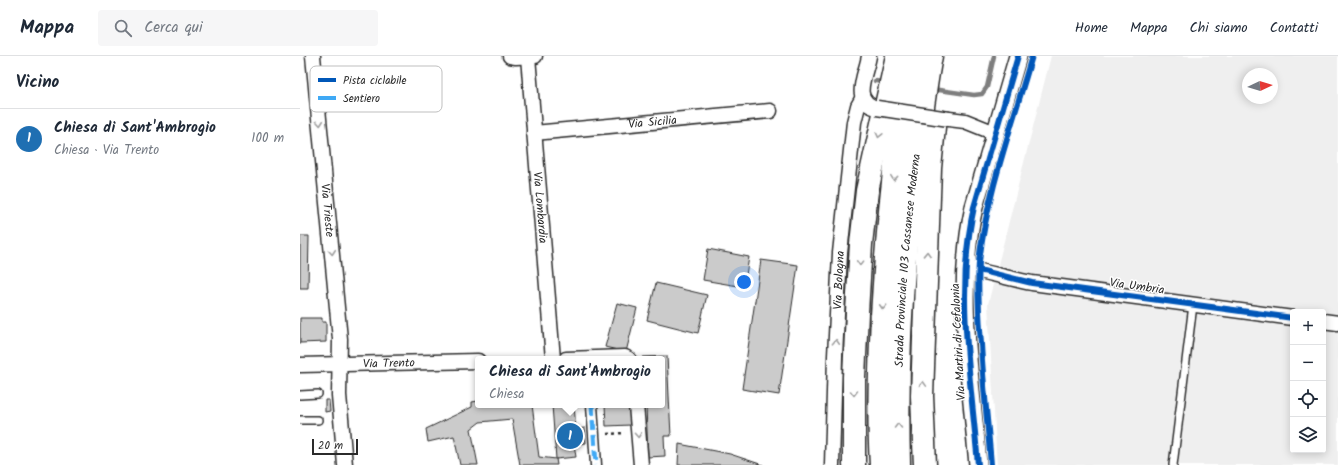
<!DOCTYPE html>
<html lang="it">
<meta charset="utf-8">
<style>
body{margin:0;font-family:Kalam,sans-serif;background:#f6f6f7;color:#1f2937}
.controls{position:absolute;right:12px;bottom:12px;display:grid;overflow:hidden;border-radius:4px;box-shadow:0 2px 10px #0003}
.controls button{width:36px;height:36px;display:grid;place-items:center;padding:0;border:0;border-bottom:1px solid #e0e1e3;background:#fff;color:#1f2937;font:20px sans-serif}
.compass{position:absolute;left:942px;top:12px;width:36px;height:36px;border-radius:50%;background:#fff;box-shadow:0 2px 10px #0003;rotate:86deg}
.scale{position:absolute;left:12px;bottom:10px;width:46px;box-sizing:border-box;padding-left:4px;border:2px solid #2b2b2b;border-top:0;font-size:11px;line-height:14px;white-space:nowrap;color:#2b2b2b;-webkit-text-stroke:3px #fff;paint-order:stroke}
.you{position:absolute;left:444px;top:226px;width:14px;height:14px;margin:-10px;border:3px solid #fff;border-radius:50%;background:#1a73e8;box-shadow:0 0 0 6px #1a73e833}
.badge{display:grid;place-items:center;width:26px;height:26px;border-radius:50%;background:#1f6fb2;color:#fff;font-size:13px;font-weight:700}
.pin{position:absolute;translate:-50% -50%;border:2px solid #fff;box-shadow:0 1px 4px #0006}
.popup{position:absolute;left:175px;top:300px;width:190px;height:52px;box-sizing:border-box;display:grid;place-content:center;border-radius:4px;background:#fff;filter:drop-shadow(0 1px 3px #0005);font-size:13px;white-space:nowrap;color:#747a83}
.popup b{font-size:15px;color:#1f2937}
.popup::after{content:'';position:absolute;left:50%;top:100%;margin-left:-8px;border:8px solid transparent;border-top-color:#fff}
.list{margin:0;padding:0;list-style:none}
h2{display:flex;justify-content:space-between;align-items:center;height:52px;margin:0;padding:0 16px;font-size:17px}
h2 small{font-size:13px;font-weight:400;color:#747a83}
.list li{display:grid;grid-template-columns:26px 1fr auto;gap:12px;align-items:center;box-sizing:border-box;height:60px;padding:0 16px;border-top:1px solid #e0e1e3}
.list b{display:block;font-size:15px;white-space:nowrap}
.list p{margin:0;font-size:13px;white-space:nowrap;color:#747a83}
.list em{font-size:13px;font-style:normal;color:#747a83}
.icon{flex:none;width:22px;height:22px;fill:none;stroke:currentColor;stroke-width:2;stroke-linecap:round;stroke-linejoin:round}
.map{position:relative;flex:none;width:1038px;height:409px;overflow:hidden}
header{display:flex;align-items:center;gap:24px;box-sizing:border-box;height:56px;padding:0 20px;background:#fff;border-bottom:1px solid #e0e1e3}
header strong{font-size:19px}
nav{display:flex;gap:22px;margin-inline-start:auto;font-size:14px}
.search{width:280px;height:36px;background:#f6f6f7;display:flex;align-items:center;gap:10px;box-sizing:border-box;padding:0 14px;border-radius:4px;color:#747a83;font-size:15px}
main{display:flex}
aside{flex:1;background:#fff}
.map>svg:first-child{display:block}
.built{fill:#efefef;fill-rule:evenodd}
.lines{fill:none;stroke-linecap:round;stroke-linejoin:round}
.stream{stroke:#7e7e7e;stroke-width:4.5}
.building{fill:#cbcbcb;stroke:#2b2b2b}
.service-casing{stroke:#2b2b2b;stroke-width:10}
.pedestrian-casing{stroke:#2b2b2b;stroke-width:13}
.minor-casing{stroke:#2b2b2b;stroke-width:17}
.tertiary-casing{stroke:#2b2b2b;stroke-width:20}
.trunk-casing{stroke:#2b2b2b;stroke-width:25}
.path{stroke:#2b2b2b;stroke-width:2.5;stroke-dasharray:3 3;stroke-linecap:butt}
.service{stroke:#fff;stroke-width:7}
.pedestrian{stroke:#fff;stroke-width:10}
.minor{stroke:#fff;stroke-width:14}
.tertiary{stroke:#fff;stroke-width:17}
.trunk{stroke:#fff;stroke-width:22}
.minor-bridge-casing{stroke:#2b2b2b;stroke-width:17;stroke-linecap:butt}
.minor-bridge{stroke:#fff;stroke-width:14}
.quiet{stroke:#3fa9f5;stroke-width:5;stroke-dasharray:10 5;stroke-linecap:butt}
.cycleway-casing{stroke:#fff;stroke-width:8}
.cycleway{stroke:#0057b8;stroke-width:6}
.oneway{stroke:#a0a0a0}
.labels{text-anchor:middle;stroke-width:3;stroke-linejoin:round;paint-order:stroke}
.street-label{font-size:12px;fill:#2b2b2b;stroke:#fff}
.key{fill:#fff;stroke:#bfbfbf;stroke-width:1}
.key-label{font-size:11px;fill:#2b2b2b}
</style>
<header>
<strong>Mappa</strong>
<div class="search"><svg class="icon" aria-label="search" viewBox="0 0 24 24"><circle cx="10" cy="10" r="6"/><path d="M15 15l6 6"/></svg>Cerca qui</div>
<nav><a>Home</a><a>Mappa</a><a>Chi siamo</a><a>Contatti</a></nav>
</header>
<main>
<aside>
<h2>Vicino<small></small></h2>
<ul class="list">
<li><span class="badge">1</span><div><b>Chiesa di Sant'Ambrogio</b><p>Chiesa · Via Trento</p></div><em>100 m</em></li>
</ul>
</aside>
<div class="map">
<svg width="1038" height="409" viewBox="0 0 1038 409">
<rect width="100%" height="100%" fill="#fff"/>
<filter id="ink" filterUnits="userSpaceOnUse"><feTurbulence type="fractalNoise" baseFrequency=".025" numOctaves="2"/><feDisplacementMap in="SourceGraphic" scale="8" xChannelSelector="R" yChannelSelector="G"/><feConvolveMatrix kernelMatrix="1 2 1 2 8 2 1 2 1" color-interpolation-filters="sRGB"/></filter>
<g filter="url(#ink)">
<!-- built -->
<path class="built" d="M751 0H1038V409H697L688 248ZM948 18H972V42H948ZM993 256H1023V394H993Z"/>
<g class="lines">
<!-- stream -->
<g class="stream">
<path d="M575 25 585 26"/>
<path d="M632 33 674 39 682 38 687 31 694 0"/>
</g>
</g>
<!-- building -->
<g class="building">
<path d="M0 180H9L8 232H0Z"/>
<path d="M408 193 449 201 444 231 403 224Z"/>
<path d="M461 204 498 209 479 339 442 333Z"/>
<path d="M356 227 407 239 398 277 347 264Z"/>
<path d="M317 247 337 252 326 296 305 291Z"/>
<path d="M0 262H22V266H26V286L0 287Z"/>
<path d="M367 300 371 380H364L365 400 348 401 346 349H362V303H343V301Z"/>
<path d="M25 344H29L30 355 25 356Z"/>
<path d="M178 345V349H232L239 401 256 403 257 409H220L212 363 180 366 171 373 178 409H160L154 380 128 386 126 373 172 351V346Z"/>
<path d="M252 349H274L276 373 285 372 286 387 274 388 276 401 256 403Z"/>
<path d="M305 349H330L331 369 306 370Z"/>
<path d="M379 388 430 398 463 409H378Z"/>
</g>
<g class="lines">
<defs>
<g id="service">
<path d="M0 339 18 338"/>
<path d="M0 364H18"/>
<path d="M873 409 893 249"/>
</g>
<path id="pedestrian" d="M292 349 296 409"/>
<g id="minor">
<path id="s1" d="M13 0 40 283 39 339 45 409"/>
<path d="M210 0 216 1 235 0"/>
<path d="M569 0C566 19 550 45 577 52"/>
<path id="s2" d="M228 1 253 303"/>
<path d="M649 63 665 65 695 77"/>
<path id="s3" d="M234 77 470 55"/>
<path d="M665 212C688 216 710 223 732 227L993 262"/>
<path d="M1023 265 1038 267"/>
<path d="M266 303 325 301 329 303"/>
<path id="s4" d="M0 309 178 305"/>
<path d="M336 349 341 409"/>
<path id="s5" d="M532 409 535 300 540 197 554 66 558 50 562 43"/>
</g>
<path id="tertiary" d="M678 409C671 323 655 236 674 151L718 0"/>
<g id="trunk">
<path d="M554 409V321L557 256 561 188 567 135 597 0"/>
<path d="M581 409C578 360 580 310 582 260 587 174 595 87 611 1"/>
<path id="s6" d="M599 409C596 298 603 188 619 78 623 52 626 26 631 0"/>
<path d="M625 409 622 340 630 112 634 71"/>
</g>
</defs>
<!-- service casing -->
<use href="#service" class="service-casing"/>
<!-- pedestrian casing -->
<use href="#pedestrian" class="pedestrian-casing"/>
<!-- minor casing -->
<use href="#minor" class="minor-casing"/>
<!-- tertiary casing -->
<use href="#tertiary" class="tertiary-casing"/>
<!-- trunk casing -->
<use href="#trunk" class="trunk-casing"/>
<!-- path -->
<path class="path" d="M307 378 325 377"/>
<!-- service -->
<use href="#service" class="service"/>
<!-- pedestrian -->
<use href="#pedestrian" class="pedestrian"/>
<!-- minor -->
<use href="#minor" class="minor"/>
<!-- tertiary -->
<use href="#tertiary" class="tertiary"/>
<!-- trunk -->
<use href="#trunk" class="trunk"/>
<defs>
<path id="minor-bridge" d="M577 52 649 63"/>
</defs>
<!-- minor-bridge casing -->
<use href="#minor-bridge" class="minor-bridge-casing"/>
<!-- minor-bridge -->
<use href="#minor-bridge" class="minor-bridge"/>
<!-- quiet -->
<g class="quiet">
<path d="M289 302V303"/>
<path d="M292 349 296 409"/>
</g>
<defs>
<g id="cycleway">
<path d="M679 214 732 227 993 262"/>
<path d="M678 409C671 323 655 236 674 151L718 0"/>
<path d="M691 409C688 369 683 328 681 288 679 261 677 233 679 206 687 136 713 67 732 0"/>
</g>
</defs>
<!-- cycleway casing -->
<use href="#cycleway" class="cycleway-casing"/>
<!-- cycleway -->
<use href="#cycleway" class="cycleway"/>
</g>
<!-- one-way arrows -->
<defs><path id="oneway-chevron" d="M-2-3.5L2.5 0L-2 3.5" fill="none" stroke-width="1.6" stroke-linecap="round" stroke-linejoin="round"/></defs>
<g class="oneway">
<use href="#oneway-chevron" transform="translate(20 67) rotate(85)"/>
<use href="#oneway-chevron" transform="translate(579 79) rotate(103)"/>
<use href="#oneway-chevron" transform="translate(594 122) rotate(96)"/>
<use href="#oneway-chevron" transform="translate(32 196) rotate(85)"/>
<use href="#oneway-chevron" transform="translate(627 198) rotate(-88)"/>
<use href="#oneway-chevron" transform="translate(560 207) rotate(93)"/>
<use href="#oneway-chevron" transform="translate(583 251) rotate(93)"/>
<use href="#oneway-chevron" transform="translate(536 286) rotate(-87)"/>
<use href="#oneway-chevron" transform="translate(623 328) rotate(-88)"/>
<use href="#oneway-chevron" transform="translate(554 337) rotate(90)"/>
<use href="#oneway-chevron" transform="translate(598 370) rotate(-90)"/>
<use href="#oneway-chevron" transform="translate(338 379) rotate(86)"/>
</g>
</g>
<g class="labels">
<!-- street labels -->
<g class="street-label">
<text dy="4" stroke="none"><textPath href="#s3" startOffset="119">Via Sicilia</textPath></text>
<text dy="4" stroke="none"><textPath href="#s2" startOffset="151">Via Lombardia</textPath></text>
<text dy="4" stroke="none"><textPath href="#s1" startOffset="155">Via Trieste</textPath></text>
<text dy="4" stroke="none"><textPath href="#s6" startOffset="205">Strada Provinciale 103 Cassanese Moderna</textPath></text>
<text dy="4" stroke="none"><textPath href="#s5" startOffset="185">Via Bologna</textPath></text>
<text transform="translate(837 230) rotate(8)" y="4">Via Umbria</text>
<text transform="translate(658 286) rotate(-93)" y="4">Via Martiri di Cefalonia</text>
<text dy="4" stroke="none"><textPath href="#s4" startOffset="89">Via Trento</textPath></text>
</g>
</g>
<!-- legend -->
<rect x="10" y="10" width="132" height="46" rx="6" class="key"/>
<rect x="18" y="22" width="18" height="4" fill="#0057b8"/>
<rect x="18" y="40" width="18" height="4" fill="#3fa9f5"/>
<g class="key-label">
<text x="43" y="28">Pista ciclabile</text>
<text x="43" y="46">Sentiero</text>
</g>
</svg>
<div class="controls">
<button>+</button>
<button>−</button>
<button><svg class="icon" aria-label="locate" viewBox="0 0 24 24"><circle cx="12" cy="12" r="6"/><path d="M12 2v4M12 18v4M2 12h4M18 12h4"/></svg></button>
<button><svg class="icon" aria-label="layers" viewBox="0 0 24 24"><path d="M12 4l9 5-9 5-9-5zM3 14l9 5 9-5"/></svg></button>
</div>
<svg class="compass" viewBox="-18 -18 36 36"><path d="M0-13l5 13h-10z" fill="#e53935"/><path d="M0 13l5-13h-10z" fill="#747a83"/></svg>
<div class="scale">20 m</div>
<div class="you"></div>
<div class="pin badge" style="left:270px;top:380px">1</div>
<div class="popup"><b>Chiesa di Sant'Ambrogio</b>Chiesa</div>
</div>
</main>
